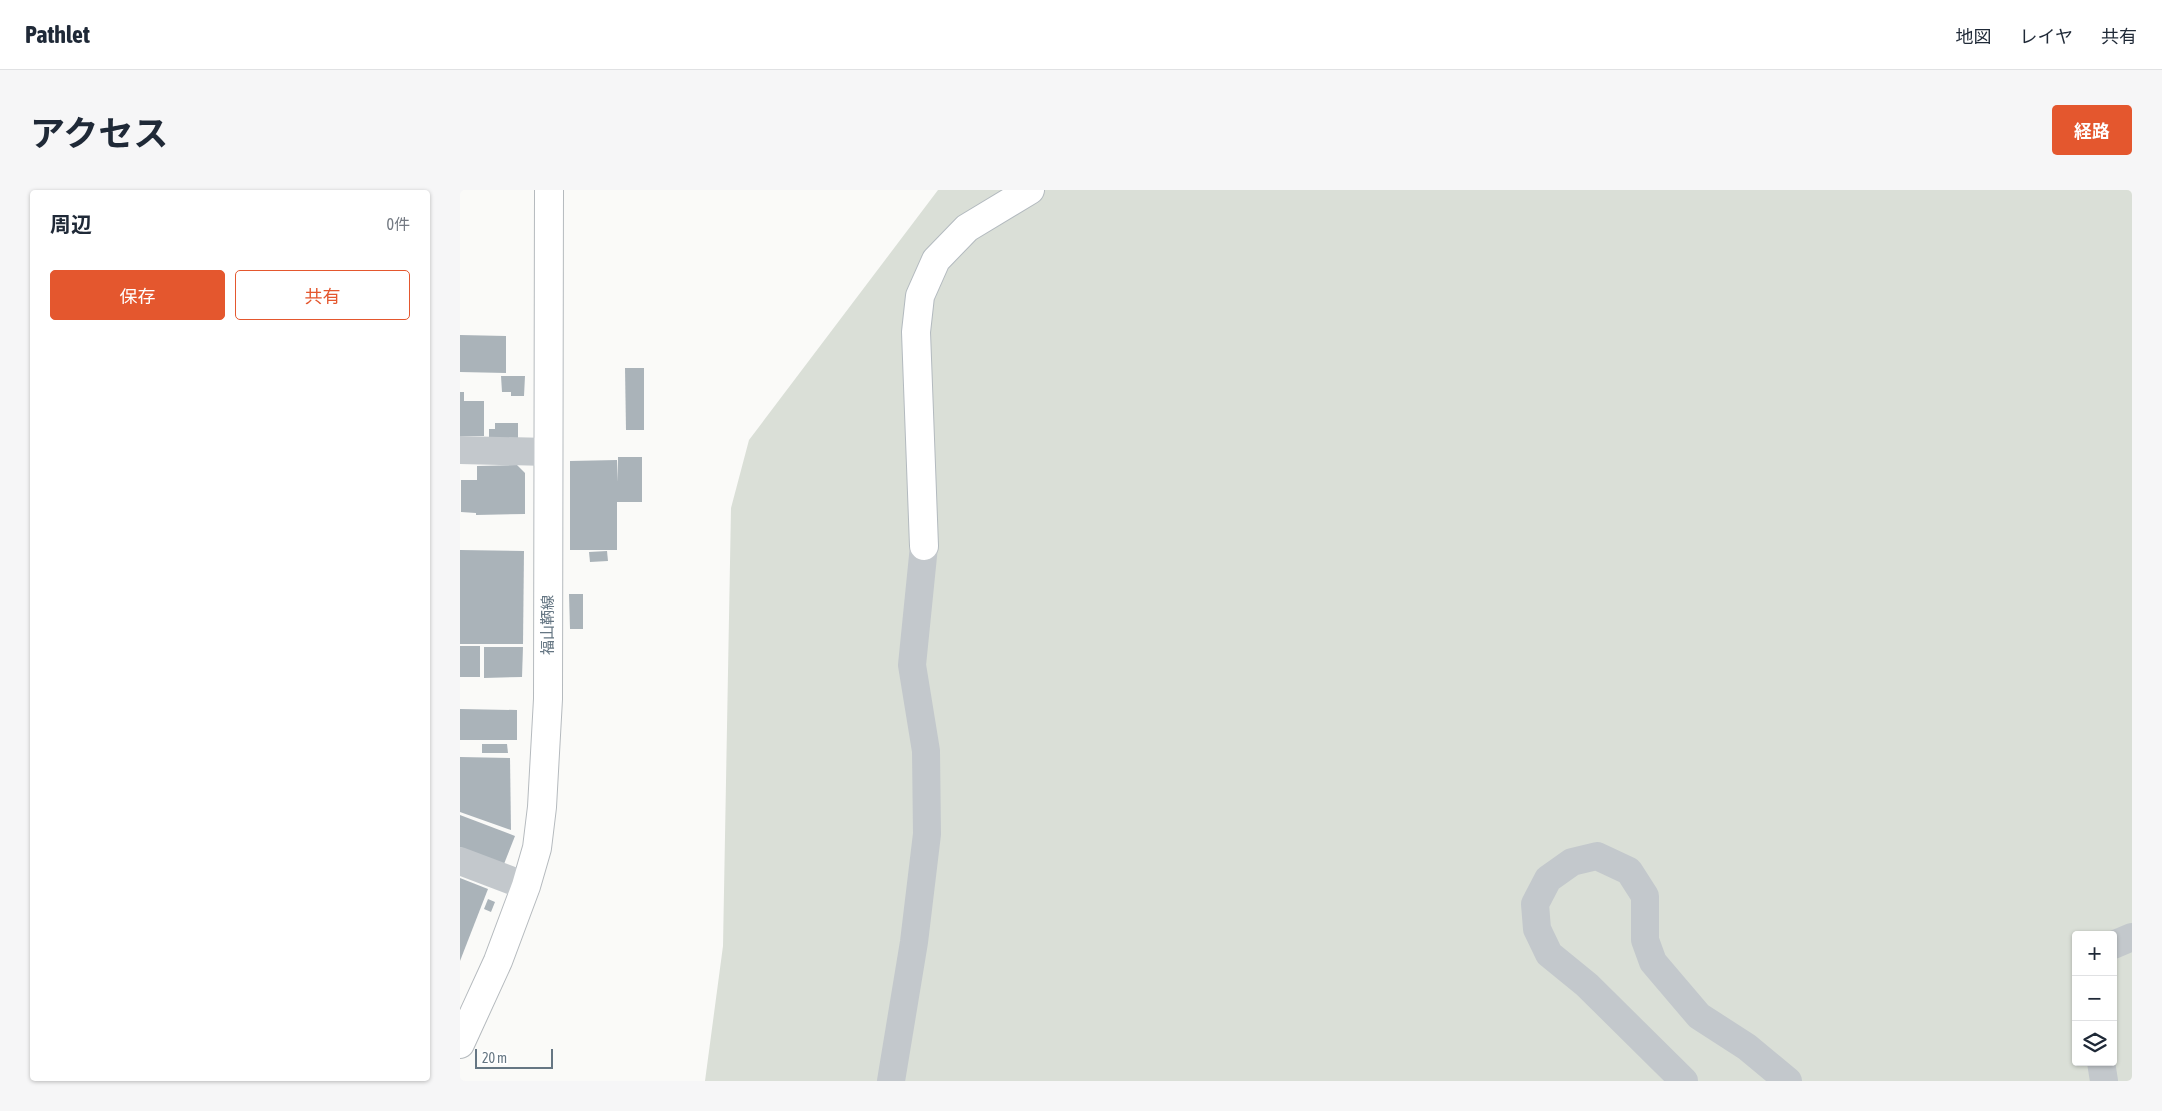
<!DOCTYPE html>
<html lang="ja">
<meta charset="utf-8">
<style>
body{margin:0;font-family:"Asap Condensed","Noto Sans JP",sans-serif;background:#f6f6f7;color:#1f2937}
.controls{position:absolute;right:15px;bottom:15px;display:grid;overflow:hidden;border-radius:5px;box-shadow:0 1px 4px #0004}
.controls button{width:45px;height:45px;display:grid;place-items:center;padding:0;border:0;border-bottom:1px solid #e0e1e3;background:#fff;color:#1f2937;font:25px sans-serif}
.scale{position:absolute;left:15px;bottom:12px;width:78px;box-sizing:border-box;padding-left:5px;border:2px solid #657683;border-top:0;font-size:14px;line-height:18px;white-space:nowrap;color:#657683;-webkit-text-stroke:4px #fff;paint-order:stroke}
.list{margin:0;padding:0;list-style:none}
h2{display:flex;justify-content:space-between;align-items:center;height:65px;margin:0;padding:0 20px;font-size:21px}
h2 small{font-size:16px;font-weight:400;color:#747a83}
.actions{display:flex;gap:10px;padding:15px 20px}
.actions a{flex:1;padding:11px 0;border:1px solid #e4572e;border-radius:5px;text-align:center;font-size:18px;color:#e4572e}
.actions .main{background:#e4572e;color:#fff}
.icon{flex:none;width:28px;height:28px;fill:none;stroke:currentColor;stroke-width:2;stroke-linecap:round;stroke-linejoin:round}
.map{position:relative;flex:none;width:1672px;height:891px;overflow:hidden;border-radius:5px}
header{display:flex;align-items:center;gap:30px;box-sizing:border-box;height:70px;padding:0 25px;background:#fff;border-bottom:1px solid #e0e1e3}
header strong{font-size:24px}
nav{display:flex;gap:28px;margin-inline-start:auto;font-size:18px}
.intro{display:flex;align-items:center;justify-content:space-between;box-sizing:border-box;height:120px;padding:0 30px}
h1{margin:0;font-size:35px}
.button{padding:12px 22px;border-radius:5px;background:#e4572e;color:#fff;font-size:18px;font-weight:700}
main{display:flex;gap:30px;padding:0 30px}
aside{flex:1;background:#fff;border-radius:5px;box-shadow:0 1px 4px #0004}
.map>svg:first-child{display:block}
.green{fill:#dadfd7;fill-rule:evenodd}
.building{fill:#aab3b9}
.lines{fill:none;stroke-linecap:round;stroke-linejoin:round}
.secondary-casing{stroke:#b3babf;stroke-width:30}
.primary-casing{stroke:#b5babe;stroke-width:30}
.street{stroke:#c3c8cc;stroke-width:28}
.secondary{stroke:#fff;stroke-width:28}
.primary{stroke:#fff;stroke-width:28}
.labels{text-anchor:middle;stroke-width:5;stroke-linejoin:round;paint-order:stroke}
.street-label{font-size:15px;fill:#657683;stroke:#fff}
</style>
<header>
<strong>Pathlet</strong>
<nav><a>地図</a><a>レイヤ</a><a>共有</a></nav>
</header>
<div class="intro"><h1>アクセス</h1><a class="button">経路</a></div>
<main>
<aside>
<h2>周辺<small>0件</small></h2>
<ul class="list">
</ul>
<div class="actions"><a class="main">保存</a><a>共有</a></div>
</aside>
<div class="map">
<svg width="1672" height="891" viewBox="0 0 1672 891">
<rect width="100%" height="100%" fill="#fafaf8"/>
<!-- green -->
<path class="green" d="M478 0H1672V891H245L263 756 271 318 289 250ZM1616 745H1653V872H1616Z"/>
<!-- building -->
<g class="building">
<path d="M0 145 46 146V183L0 182Z"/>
<path d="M165 178H184V240H166Z"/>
<path d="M41 186H65L64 206H51V202H42Z"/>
<path d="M0 202H4V211H24V246H0Z"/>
<path d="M35 233H58V248H29V239H35Z"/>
<path d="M158 267H182V312H157V360H110V271L157 270 158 292Z"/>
<path d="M57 275 65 283V324L16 325V323L1 322V290H17V276Z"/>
<path d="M0 360 64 361 63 454H0Z"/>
<path d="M147 361 148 371 130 372 129 362Z"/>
<path d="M109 404H123V439H110Z"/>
<rect x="0" y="456" width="20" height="31"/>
<path d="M24 457H63L62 487 24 488Z"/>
<path d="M0 519 57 520V550H0Z"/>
<path d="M22 554H47L48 563H22Z"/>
<path d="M0 567 50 568 51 640 0 622Z"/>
<path d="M0 625 55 646 44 674 0 657Z"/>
<path d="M0 688 28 699 0 771Z"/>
<path d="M28 709 35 712 31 722 24 719Z"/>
</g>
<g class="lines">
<defs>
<path id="secondary" d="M464 356 456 142 460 106 476 70 507 38 570 0"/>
<path id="primary" d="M0 854 38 771 66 696 77 658 82 617 88 509 89 0"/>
</defs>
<!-- secondary casing -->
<use href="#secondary" class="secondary-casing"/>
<!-- primary casing -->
<use href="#primary" class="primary-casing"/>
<!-- street -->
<g class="street">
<path d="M0 260 88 262"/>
<path d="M0 671 66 696"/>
<path d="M1653 755 1672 747"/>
<path d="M1641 872 1644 891"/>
<path d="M431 891 454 752 467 644 466 561 452 475 464 356"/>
<path d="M1224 891 1127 795 1089 764 1077 739 1075 714 1088 689 1112 672 1137 666 1169 681 1185 706V750L1193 772 1239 826 1287 857 1328 891"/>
</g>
<!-- secondary -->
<use href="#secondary" class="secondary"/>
<!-- primary -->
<use href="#primary" class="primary"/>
</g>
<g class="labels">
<!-- street labels -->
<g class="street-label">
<text transform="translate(88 435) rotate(-90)" y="5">福山鞆線</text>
</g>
</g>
</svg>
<div class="controls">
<button>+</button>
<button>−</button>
<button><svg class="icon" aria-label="layers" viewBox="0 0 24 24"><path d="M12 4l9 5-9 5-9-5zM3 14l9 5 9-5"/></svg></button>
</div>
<div class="scale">20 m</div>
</div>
</main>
